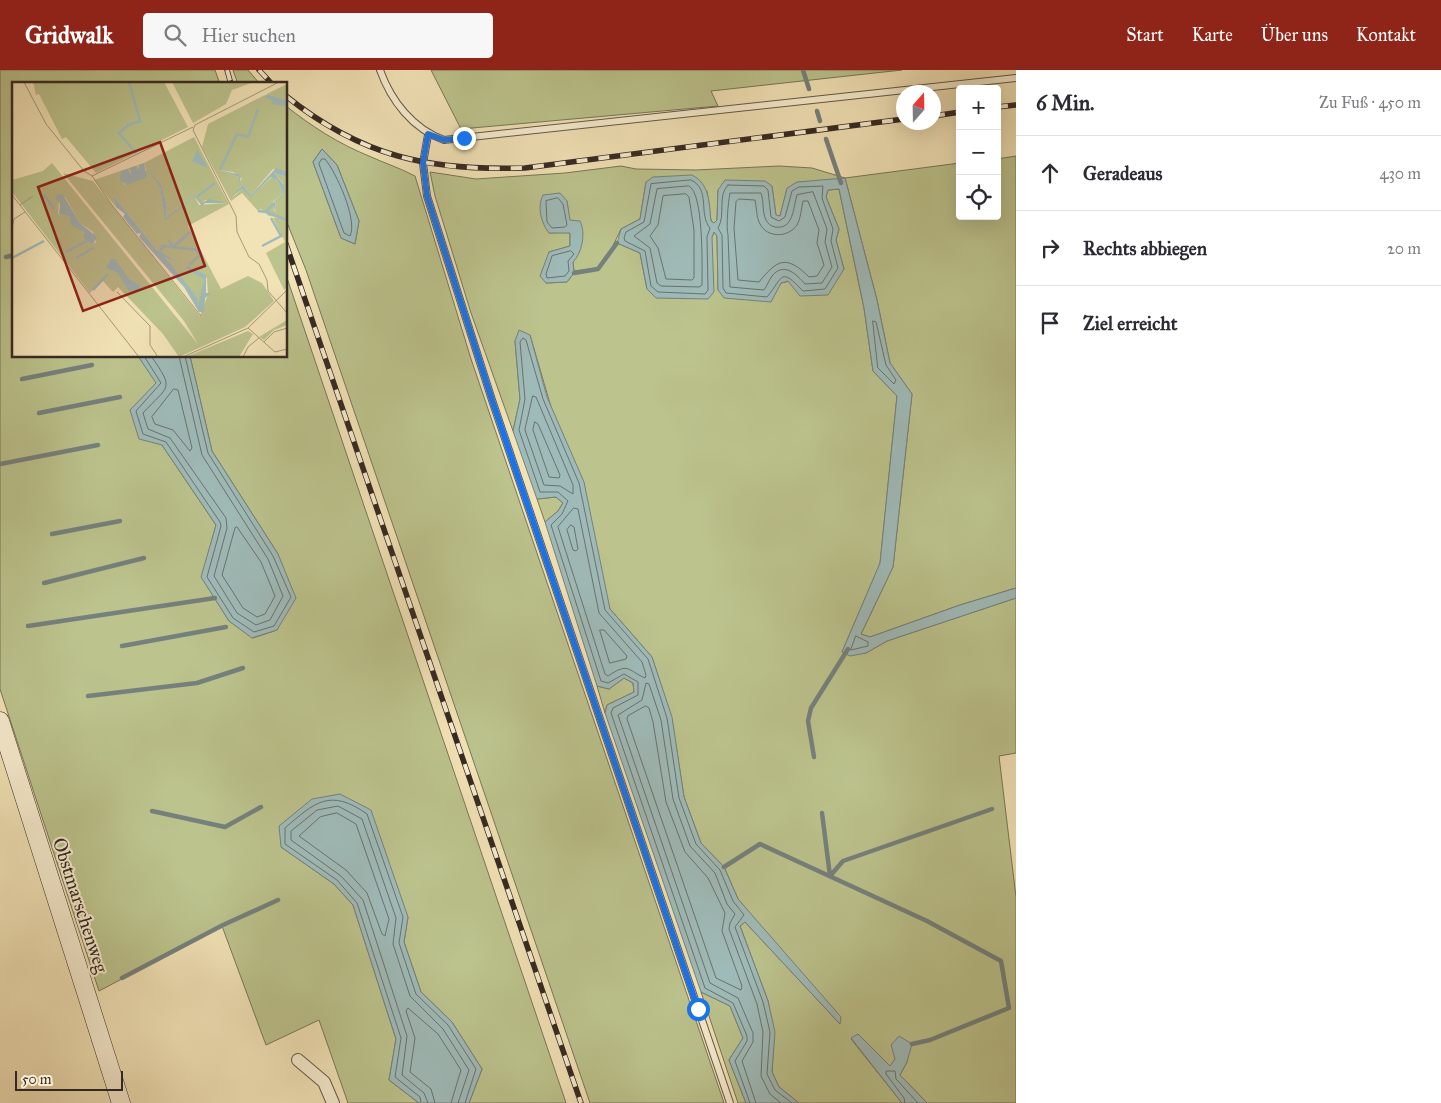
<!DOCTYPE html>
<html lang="de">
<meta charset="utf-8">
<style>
body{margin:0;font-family:"IM FELL Great Primer",serif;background:#f7f7f7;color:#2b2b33}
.controls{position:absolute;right:15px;top:15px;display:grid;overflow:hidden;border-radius:5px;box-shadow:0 5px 20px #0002}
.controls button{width:45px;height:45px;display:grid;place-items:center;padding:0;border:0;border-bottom:1px solid #e1e1e2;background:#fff;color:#2b2b33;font:25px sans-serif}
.compass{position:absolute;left:896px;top:15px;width:45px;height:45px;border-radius:50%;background:#fff;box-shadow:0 5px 20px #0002;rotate:20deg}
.scale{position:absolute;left:15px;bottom:12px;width:108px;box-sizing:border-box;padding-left:5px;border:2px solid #352923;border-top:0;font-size:14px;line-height:18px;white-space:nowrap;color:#352923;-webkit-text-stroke:4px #f7edd0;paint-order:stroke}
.stop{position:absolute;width:15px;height:15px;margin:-11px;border:4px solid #1a73e8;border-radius:50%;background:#fff}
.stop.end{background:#1a73e8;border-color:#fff;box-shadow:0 1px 5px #0008}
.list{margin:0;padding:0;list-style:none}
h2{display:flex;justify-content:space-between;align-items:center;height:65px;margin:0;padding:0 20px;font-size:21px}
h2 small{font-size:16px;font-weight:400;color:#7c7c81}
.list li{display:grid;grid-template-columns:32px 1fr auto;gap:15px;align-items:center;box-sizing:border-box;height:75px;padding:0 20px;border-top:1px solid #e1e1e2}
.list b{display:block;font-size:19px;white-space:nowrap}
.list em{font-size:16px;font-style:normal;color:#7c7c81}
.icon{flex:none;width:28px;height:28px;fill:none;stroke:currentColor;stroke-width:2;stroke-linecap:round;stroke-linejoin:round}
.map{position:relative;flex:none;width:1016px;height:1033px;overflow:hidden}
header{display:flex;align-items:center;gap:30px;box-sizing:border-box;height:70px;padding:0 25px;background:#8f2418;color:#fff}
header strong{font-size:24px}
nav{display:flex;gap:28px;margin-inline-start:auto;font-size:18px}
.search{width:350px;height:45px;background:#f7f7f7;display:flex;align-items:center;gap:12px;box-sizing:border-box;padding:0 18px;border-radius:5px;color:#7c7c81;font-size:19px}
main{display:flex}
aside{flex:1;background:#fff}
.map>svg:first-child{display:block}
.green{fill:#bcc38d;stroke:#787658;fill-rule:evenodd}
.water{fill:#9fbbb9;stroke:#75817d}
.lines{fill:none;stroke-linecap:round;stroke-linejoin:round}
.shore{stroke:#6a726e;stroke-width:1}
.stream{stroke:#75817d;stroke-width:4.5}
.lane-casing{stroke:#645848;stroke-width:8}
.street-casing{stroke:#645848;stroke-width:14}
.secondary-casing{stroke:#352923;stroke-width:19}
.lane{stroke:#f7edd0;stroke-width:6}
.street{stroke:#f7edd0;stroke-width:12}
.secondary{stroke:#f7edd0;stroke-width:18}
.rail-casing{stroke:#352923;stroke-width:5.5}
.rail{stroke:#f7edd0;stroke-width:4;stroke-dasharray:11;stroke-linecap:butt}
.route{stroke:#1a73e8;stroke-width:6}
.labels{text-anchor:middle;stroke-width:4;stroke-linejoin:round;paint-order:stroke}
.street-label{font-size:19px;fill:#352923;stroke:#f7edd0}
.inset-river{fill:none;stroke:#9fbbb9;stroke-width:2.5}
.inset-road{fill:none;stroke:#a6997c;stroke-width:1}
.view{fill:#8f2418;fill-opacity:0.15;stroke:#8f2418;stroke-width:2.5}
.inset-edge{fill:none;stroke:#352923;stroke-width:2.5}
</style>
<header>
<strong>Gridwalk</strong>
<div class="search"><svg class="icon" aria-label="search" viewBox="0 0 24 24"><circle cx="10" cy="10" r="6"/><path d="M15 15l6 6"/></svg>Hier suchen</div>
<nav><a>Start</a><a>Karte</a><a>Über uns</a><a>Kontakt</a></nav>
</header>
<main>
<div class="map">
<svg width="1016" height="1033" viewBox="0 0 1016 1033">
<rect width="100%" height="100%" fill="#f2e3b7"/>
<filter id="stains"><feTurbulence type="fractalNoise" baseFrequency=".004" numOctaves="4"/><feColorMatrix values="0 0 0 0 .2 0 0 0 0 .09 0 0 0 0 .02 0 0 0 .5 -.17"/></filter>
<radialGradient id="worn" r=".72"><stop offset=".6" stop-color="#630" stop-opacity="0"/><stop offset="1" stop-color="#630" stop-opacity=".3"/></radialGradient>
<!-- green -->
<g class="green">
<path d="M0 0H215L220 14H14V286H138L157 313 130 340 162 375 216 455 202 508 229 551 253 568 277 560 278 484 212 381 190 286H286V205L566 1033H469L482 999 452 952 421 922 404 872 408 847 281 777 334 814 353 835 396 969 389 1010 419 1033H348L319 950 266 975 222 856 99 921 0 619Z"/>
<path d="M233 0H248L260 14H238Z"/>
<path d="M431 0H902L711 21 718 36 461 59Z"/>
<path d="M286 36C311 56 339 74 369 86 384 93 400 98 415 106L471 289 724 1033H590L306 200 286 150ZM322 79 337 95 359 151 355 174 341 168 313 92Z"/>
<path d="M1016 86V518L960 535 870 567 861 564 893 497 912 324 890 293 877 230 845 108 787 119 780 146H776L772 116 718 120 717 150 715 154 711 151 707 121 646 112 640 149 621 159 608 186 597 198 574 201 567 131 549 163 570 162V176L549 182 546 213 567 212 574 203C602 199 603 197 617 173L640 183 647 219 712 167 714 162 717 166 718 220 781 213 844 199 836 170 839 159 826 127 828 120 839 119 864 238 873 301 897 326 880 494 842 582 866 583 887 571 1016 528V683L999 686 1016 827V1033H927L900 1005 907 992 895 989 890 997 858 965 851 969 902 1033H799L779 1017 772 1002 774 965 768 931 740 856 745 852 840 954 738 829 724 797 701 773 684 727 672 650 652 587 610 539 530 265 515 271 520 329 513 361 471 243 435 126 430 102 476 109 565 103 621 96 636 99 696 100 779 96 812 98 845 108 960 93V146H997V89Z"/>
<path d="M556 427 563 433 558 441 545 452 537 429Z"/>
<path d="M624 608 633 613 634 622 607 635 605 643 597 616 609 619Z"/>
<path d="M701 922 730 936 743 968 729 990 746 1033H738Z"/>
</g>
<!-- water -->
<g class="water">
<path d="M322 79 337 95 359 151 355 174 341 168 313 92Z"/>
<path d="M692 105C710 114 709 133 711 151L714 153 717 150 718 120 725 110 765 111 772 116 776 145 780 146 787 118 797 112 845 108 877 230 890 293 912 324 893 497 861 564 870 567 960 535 1016 518V528L887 571 866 583 850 586 842 582 880 493 897 326 873 301 864 238 839 119 828 120 826 127 839 159 836 170 844 199 828 225 800 226 788 211 781 213 771 232 724 228 718 220 717 166 714 162 712 167 714 222 708 229 656 228 647 219 640 183 617 173 621 159 640 149 646 112 653 107Z"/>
<path d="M560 123 567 131 570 150 580 151C586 163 582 183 573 192L574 203 567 212 546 213 540 206 549 182 570 176V163H549C541 153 537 137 543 125Z"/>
<path d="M519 260 530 265 547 327 584 412 610 539 652 587 672 647 684 727 701 773 724 797 738 829 841 947 840 954 745 852 740 856 768 931 775 962 772 1002 779 1017 799 1033H746L729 990 743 968 730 936 701 922 605 643 607 635 634 622 633 613 624 608 609 619 597 616 545 452 558 441 563 433 556 427 537 429 513 361 520 329 515 271Z"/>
<path d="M138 286H190L212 381 278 484 296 528 277 560 252 568 229 551 201 507 216 455 162 375 139 369 130 340 156 313Z"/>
<path d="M340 724 371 740 408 847 404 872 421 922 452 952 482 999 469 1033H419L389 1010 396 969 353 835 334 814 281 777 279 756 312 729Z"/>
<path d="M858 964 890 996 895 989 891 975 899 966 912 974 907 992 900 1005 927 1033H902L851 968Z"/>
</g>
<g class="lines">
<!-- shore -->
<g class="shore">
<path d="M322 89H325C336 102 358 150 350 166L344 163 319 94Z"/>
<path d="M691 110C711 119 698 144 710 158L707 167 708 220 705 224 658 222 651 216 645 181 625 171 624 168 626 162 644 152 651 114Z"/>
<path d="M728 115 764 116 768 120 771 147 779 151 785 147 792 121 799 117 823 116 822 128 833 159 831 171 838 198 825 219 803 221C780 197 784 206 767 227L726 223 723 218 722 165 718 158C726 145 717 126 728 115Z"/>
<path d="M689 116C704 123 702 198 702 215L699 217 661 216 657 213 650 178 634 166 650 154 657 119Z"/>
<path d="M813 122 827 159 825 172 832 197 822 213 805 214C797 205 784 191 772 206 769 210 767 216 764 220L730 217 728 165C726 157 728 133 730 123H761C764 131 762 142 766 150 768 154 771 156 775 157 794 160 793 137 797 125Z"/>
<path d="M686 124 689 127 694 160V208L692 210 666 209 658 178 650 166 658 155 663 126Z"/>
<path d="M558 128 563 134 567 155 565 157 552 158 547 152 546 131Z"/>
<path d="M739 129 755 130C757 138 756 147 760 154 767 168 788 168 797 155 801 148 801 139 803 131H808L819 160 817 173 824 195 817 206 809 207C786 184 777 190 759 212L738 210 734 158 736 132Z"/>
<path d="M571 181 574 184 568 191 569 201 565 206 547 208 546 204 552 186Z"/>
<path d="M873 251 876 252 886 295 896 310 894 314 878 298Z"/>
<path d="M144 286 161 313 136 341 143 364 166 372 220 452 221 456 207 507 233 548 254 562 274 556 291 527 273 486 208 383 185 286"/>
<path d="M151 286C175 320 169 315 143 343L148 359 170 368 226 448 227 458 214 506 237 543 256 555 270 550 283 526 268 489 202 385 179 286"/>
<path d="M174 319 178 320 192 378 190 381 173 360 155 354 152 347Z"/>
<path d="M533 326 536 327 573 415V424L560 416 544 415 525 360Z"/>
<path d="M535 352 538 354 560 405 559 408 549 407 533 360Z"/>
<path d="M574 438 578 439 599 543 642 592 646 605 645 608C627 600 629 592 608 606L605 604 558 457Z"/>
<path d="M571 455 574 457 578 479 576 481 573 480 567 460Z"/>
<path d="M237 457 261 492 275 526 265 544 257 547 243 538 222 505 235 458Z"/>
<path d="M600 560H604L627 586 626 589 610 593Z"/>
<path d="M856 566 868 572V576L851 580Z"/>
<path d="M646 636 649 638 653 652 666 732 685 782 708 808 725 843 722 861 742 916 741 920 716 908 627 649 628 646Z"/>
<path d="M337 743 356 754 389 849 385 866 382 864 367 823 346 800 299 766 320 747Z"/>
<path d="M421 1033 420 1027 395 1007 401 968 357 833 337 810 285 774V758C315 732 330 718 367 744L403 847 399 873 416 924 448 955 476 999 465 1033"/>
<path d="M428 1033 424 1023 402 1005 407 966 363 830 341 806 291 770V761L317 740 338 736 362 749 396 848 393 874 410 926 443 959 469 1000 458 1033"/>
<path d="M435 1033 431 1019 410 1002 415 968 406 941 408 938 438 964 461 1000 451 1033"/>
<path d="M750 1033 735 991 747 971V966L733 933 705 918 611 643 613 638 638 625V612L624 604 608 613 601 611 551 455 562 444 568 431 558 422H540L519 360 525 329 520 272 523 268 526 270 543 329 579 413 605 540 648 589 667 648 679 728 696 774 720 800 733 831 744 845 735 857 763 932 770 962 767 1004 775 1020 792 1033"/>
<path d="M756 1033 742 991 753 972V963L738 928 710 913 618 645 642 630 646 613 649 614 661 650 673 729 690 776 715 803 727 834 735 844 730 853 729 859 757 934 763 962 761 1006 770 1024 781 1033"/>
<path d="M905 1033 904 1028 886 1004V1001H895L896 1009 918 1033"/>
</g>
<!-- stream -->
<g class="stream">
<path d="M803 0 809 19"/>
<path d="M817 41 820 51"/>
<path d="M826 69 841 113"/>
<path d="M6 187 14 185"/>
<path d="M574 203 598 199 617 173"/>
<path d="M22 309 92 295"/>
<path d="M39 343 120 327"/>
<path d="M0 394 98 375"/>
<path d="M52 464 120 451"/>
<path d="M44 513 144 488"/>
<path d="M28 556 215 528"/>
<path d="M122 576 226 557"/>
<path d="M88 626 197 613 243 598"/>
<path d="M814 687 808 651 811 638 848 579"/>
<path d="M152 741 225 757 261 737"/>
<path d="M822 743 830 806 843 791 992 739"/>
<path d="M724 797 760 774 927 851 1001 891 1009 938 930 970 912 974"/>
<path d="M122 908 223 855 278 830"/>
</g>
<defs>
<g id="lane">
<path d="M380 0C391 31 413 59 444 70L1016 8"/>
<path d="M428 65 423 93 427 126 492 330 730 1033"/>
</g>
<path id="street" d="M298 990 324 1012 333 1033"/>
<path id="secondary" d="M0 651 121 1033"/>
</defs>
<!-- lane casing -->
<use href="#lane" class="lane-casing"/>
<!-- street casing -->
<use href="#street" class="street-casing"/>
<!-- secondary casing -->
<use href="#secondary" class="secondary-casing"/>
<!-- lane -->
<use href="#lane" class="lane"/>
<!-- street -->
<use href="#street" class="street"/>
<!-- secondary -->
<use href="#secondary" class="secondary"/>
<defs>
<g id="rail">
<path d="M227 0 231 14"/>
<path d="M259 0 272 14"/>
<path d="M286 26C362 87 429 101 525 98L904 49"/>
<path d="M997 37 1016 35"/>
<path d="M934 46 960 42"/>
<path d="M286 174 581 1033"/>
</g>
</defs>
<!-- rail casing -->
<use href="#rail" class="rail-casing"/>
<!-- rail -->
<use href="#rail" class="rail"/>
</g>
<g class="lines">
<!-- route -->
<path class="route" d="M464 68 444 70 428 64 423 93 427 126 492 330 698 939"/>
</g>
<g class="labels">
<!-- street labels -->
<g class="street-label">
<text transform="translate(81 835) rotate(72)" y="7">Obstmarschenweg</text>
</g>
</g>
<!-- overview -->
<g transform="translate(12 12)">
<rect width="275" height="275" fill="#f2e3b7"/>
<path d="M21 0H152L176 45 84 91 54 55 50 57 27 12 24 13ZM160 0H242L220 8 214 22 181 41ZM275 2V18L255 12ZM253 13 275 24V90L261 87 239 113 228 100 230 96 221 90 207 88 227 95V98L230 104 220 116 230 107 239 114 260 95 265 98 271 111 261 120 262 128 264 130 263 119 273 111 271 101 262 91 275 95V204L272 208 254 171 273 160 261 136 266 135 257 134 249 127 246 129 230 111 219 119 190 65 196 42ZM182 55 217 122 176 144 209 207 236 194 250 201 262 219 233 245 167 275 151 252 106 205 101 210 90 198 78 211 0 110V98L31 89 40 81 186 262 172 239 51 91 81 99 188 234 196 212 195 196 171 183 192 198 187 224 182 218 185 215 163 191 153 174 167 182 144 167 101 113 104 125 82 98 132 81ZM132 81 150 104 155 125 154 135 184 113 190 122 193 118 214 121 187 123 183 115 153 137 148 104 132 82 134 88 129 96 119 94 113 103 109 95V90L116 88 119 92 118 88H126V84ZM53 115 68 141 81 150 84 160 81 162 59 135 46 132 47 119ZM275 238V243L262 248 252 258 247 255ZM236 249 241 252 227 275H174Z" fill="#bcc38d" fill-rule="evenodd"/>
<path d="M255 12 275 18V24L259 22 261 19 253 15ZM185 68 194 82 195 86 180 79ZM132 81 150 104 155 125 154 135 184 113 190 121 197 117 214 121H193L190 124 183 115 153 138 148 105 132 82 135 95 115 103 108 98 109 89 115 87 119 92 118 86 123 84 126 88 127 83ZM264 86 275 90V95L262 91 272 103 273 111 263 120 264 130 260 122 271 111 265 98 259 95 239 115 230 107 218 116 230 104 227 100V95L207 88 229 93 228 100 239 113ZM46 112 51 113 68 141 85 155 81 162 72 157V150L59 143 58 135 47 132 48 122 44 116ZM101 113 144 167 169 182 153 175 185 215 186 224 192 198 171 184 176 185 178 182V186L194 193V211H199L193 216 192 230H187L172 205 127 155 129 151 125 152 111 135 113 132 104 125ZM99 177H103L117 197 128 203V208L117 209 105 190 94 186Z" fill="#9fbbb9"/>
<path class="inset-river" d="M117 0 128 39 116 43 107 51 124 71M208 88 225 52 236 55 246 27M32 113 42 127M186 114 203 101M246 129 254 130 261 122M254 130 275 138M157 158 161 165 178 150M250 164 269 154 259 136M148 169 151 164 185 168 188 173 178 182M54 170 75 159M0 176 32 159M64 176 81 166M81 208 96 192"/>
<path class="inset-road" d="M12 0 34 42 72 89 80 94 181 45M267 0 183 43 181 48 224 134 225 150 237 175 247 182 255 198 256 209 275 231M80 94 100 123 189 234M0 113 127 275M8 123 21 114M0 146 2 137 13 130M105 210 138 244V263L146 275M236 246 263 270 275 267M252 260 262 250 275 246M171 275 236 246 275 208M231 275 236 265 247 256"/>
<path class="view" d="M148 60 193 184 71 229 26 105Z"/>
<rect width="275" height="275" class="inset-edge"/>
</g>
<rect width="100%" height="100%" filter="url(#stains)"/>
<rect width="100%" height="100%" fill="url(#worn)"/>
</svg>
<div class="controls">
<button>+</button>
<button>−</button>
<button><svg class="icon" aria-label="locate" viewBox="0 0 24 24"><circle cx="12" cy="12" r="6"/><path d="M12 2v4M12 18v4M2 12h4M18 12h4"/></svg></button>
</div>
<svg class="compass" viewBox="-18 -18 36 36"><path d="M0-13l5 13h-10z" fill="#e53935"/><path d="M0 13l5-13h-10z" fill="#7c7c81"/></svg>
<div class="scale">50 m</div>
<div class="stop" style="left:698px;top:939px"></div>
<div class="stop end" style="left:464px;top:68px"></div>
</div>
<aside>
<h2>6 Min.<small>Zu Fuß · 450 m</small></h2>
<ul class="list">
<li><svg class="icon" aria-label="ahead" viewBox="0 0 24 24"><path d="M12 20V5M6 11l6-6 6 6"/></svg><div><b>Geradeaus</b></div><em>430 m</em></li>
<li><svg class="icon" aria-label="right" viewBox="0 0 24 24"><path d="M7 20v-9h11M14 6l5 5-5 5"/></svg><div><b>Rechts abbiegen</b></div><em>20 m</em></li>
<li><svg class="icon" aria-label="arrive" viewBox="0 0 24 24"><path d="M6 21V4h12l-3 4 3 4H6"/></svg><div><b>Ziel erreicht</b></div></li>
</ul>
</aside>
</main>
